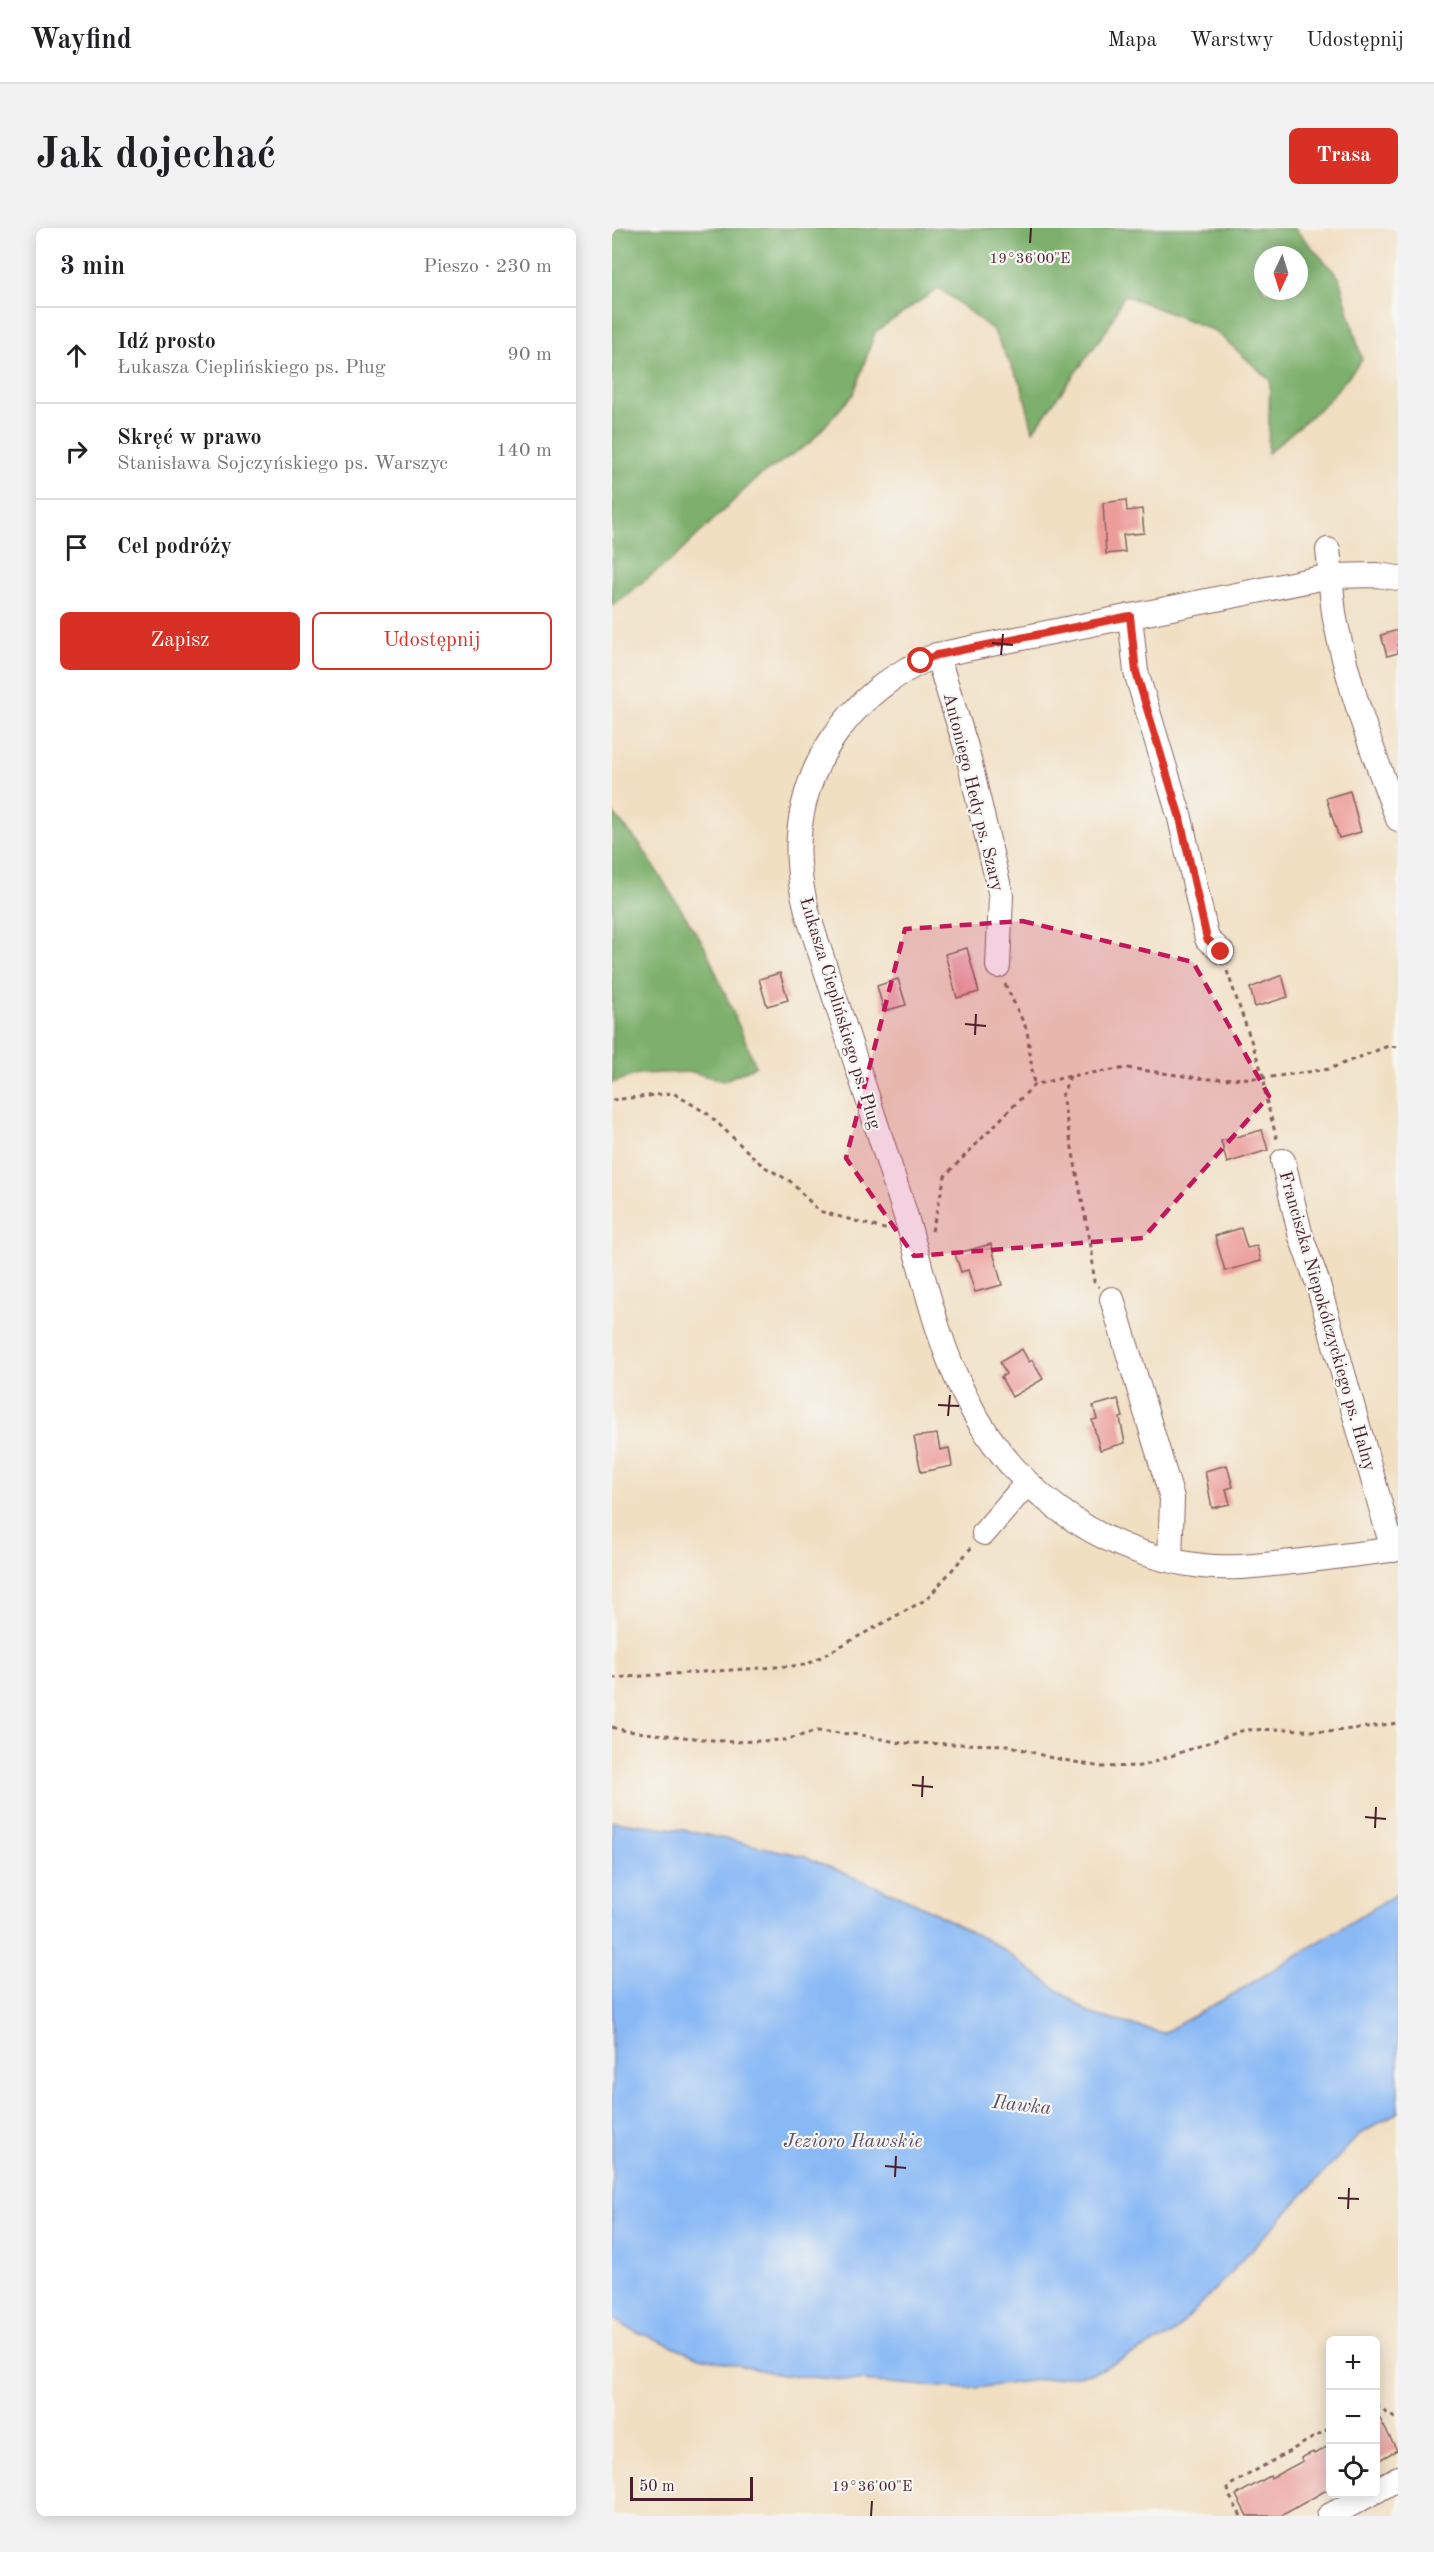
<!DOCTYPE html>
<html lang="pl">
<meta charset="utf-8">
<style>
body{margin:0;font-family:"Old Standard TT",serif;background:#f2f2f2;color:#202124}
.controls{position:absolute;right:18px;bottom:18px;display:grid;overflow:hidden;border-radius:9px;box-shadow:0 3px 15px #0003}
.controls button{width:54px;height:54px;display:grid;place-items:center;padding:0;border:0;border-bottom:2px solid #e0e0e0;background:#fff;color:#202124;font:30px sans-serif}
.compass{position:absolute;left:642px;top:18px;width:54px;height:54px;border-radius:50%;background:#fff;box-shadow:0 3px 15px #0003;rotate:184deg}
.scale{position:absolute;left:18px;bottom:15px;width:123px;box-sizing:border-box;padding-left:6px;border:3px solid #4a1f2b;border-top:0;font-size:16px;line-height:21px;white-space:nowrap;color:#4a1f2b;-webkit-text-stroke:4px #f6f6f2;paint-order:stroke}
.stop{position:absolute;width:18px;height:18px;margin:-14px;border:4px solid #d93025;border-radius:50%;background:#fff}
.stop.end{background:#d93025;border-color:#fff;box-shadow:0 2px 6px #0008}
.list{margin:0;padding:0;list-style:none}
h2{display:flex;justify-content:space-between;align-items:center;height:78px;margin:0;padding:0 24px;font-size:26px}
h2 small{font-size:20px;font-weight:400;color:#757577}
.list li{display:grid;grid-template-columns:39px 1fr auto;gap:18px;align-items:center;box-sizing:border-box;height:96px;padding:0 24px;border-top:2px solid #e0e0e0}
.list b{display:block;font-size:22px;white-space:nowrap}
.list p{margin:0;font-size:20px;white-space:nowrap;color:#757577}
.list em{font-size:20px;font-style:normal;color:#757577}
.actions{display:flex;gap:12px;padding:18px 24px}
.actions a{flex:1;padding:14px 0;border:2px solid #d93025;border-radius:9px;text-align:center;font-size:21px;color:#d93025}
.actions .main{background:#d93025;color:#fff}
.icon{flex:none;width:33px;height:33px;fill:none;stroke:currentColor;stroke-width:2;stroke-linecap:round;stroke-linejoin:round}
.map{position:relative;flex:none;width:786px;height:2288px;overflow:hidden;border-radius:9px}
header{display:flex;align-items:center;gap:36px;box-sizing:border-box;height:84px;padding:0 30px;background:#fff;border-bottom:2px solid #e0e0e0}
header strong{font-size:28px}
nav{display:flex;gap:33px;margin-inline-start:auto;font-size:21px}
.intro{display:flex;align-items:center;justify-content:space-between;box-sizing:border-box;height:144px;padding:0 36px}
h1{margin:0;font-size:42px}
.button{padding:15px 27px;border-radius:9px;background:#d93025;color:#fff;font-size:21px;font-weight:700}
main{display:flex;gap:36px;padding:0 36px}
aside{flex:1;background:#fff;border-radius:9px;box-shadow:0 3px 15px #0003}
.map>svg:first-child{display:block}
.forest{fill:#7db06c;stroke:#64684c;stroke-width:1.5;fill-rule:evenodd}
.water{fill:#89b9f5;stroke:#6a6c90;stroke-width:1.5}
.building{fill:#ec9d9a}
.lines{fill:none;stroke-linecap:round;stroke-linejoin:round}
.minor-casing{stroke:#846260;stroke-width:26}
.path{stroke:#846260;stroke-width:3;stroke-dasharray:4.5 4.5;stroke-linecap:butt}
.minor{stroke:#fff;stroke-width:24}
.route{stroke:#d93025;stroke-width:8}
.marked{fill:#c2185b;fill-opacity:0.2;stroke:#c2185b;stroke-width:4.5;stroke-dasharray:12 8;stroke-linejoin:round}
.ticks{fill:none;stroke:#4a1f2b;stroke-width:2}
.labels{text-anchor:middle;stroke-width:4.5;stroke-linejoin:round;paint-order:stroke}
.street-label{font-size:18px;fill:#4a1f2b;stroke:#f6f6f2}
.water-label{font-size:20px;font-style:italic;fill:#5d4d68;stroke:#f6f6f2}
.ticks-label{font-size:15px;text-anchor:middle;fill:#4a1f2b;stroke:#f6f6f2;stroke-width:4.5;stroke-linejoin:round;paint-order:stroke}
</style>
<header>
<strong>Wayfind</strong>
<nav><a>Mapa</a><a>Warstwy</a><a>Udostępnij</a></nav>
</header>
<div class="intro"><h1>Jak dojechać</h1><a class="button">Trasa</a></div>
<main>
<aside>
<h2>3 min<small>Pieszo · 230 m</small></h2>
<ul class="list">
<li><svg class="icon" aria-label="ahead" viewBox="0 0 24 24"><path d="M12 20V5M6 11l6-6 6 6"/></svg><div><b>Idź prosto</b><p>Łukasza Cieplińskiego ps. Pług</p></div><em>90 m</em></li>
<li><svg class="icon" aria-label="right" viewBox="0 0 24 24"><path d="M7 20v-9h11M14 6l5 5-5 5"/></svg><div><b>Skręć w prawo</b><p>Stanisława Sojczyńskiego ps. Warszyc</p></div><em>140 m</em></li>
<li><svg class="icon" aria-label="arrive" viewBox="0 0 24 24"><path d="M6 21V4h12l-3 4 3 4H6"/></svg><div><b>Cel podróży</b></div></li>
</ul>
<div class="actions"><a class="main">Zapisz</a><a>Udostępnij</a></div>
</aside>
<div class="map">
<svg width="786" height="2288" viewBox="0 0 786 2288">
<rect width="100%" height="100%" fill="#f6f6f2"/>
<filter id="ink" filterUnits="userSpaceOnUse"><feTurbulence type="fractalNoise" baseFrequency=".0167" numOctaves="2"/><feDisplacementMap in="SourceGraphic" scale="12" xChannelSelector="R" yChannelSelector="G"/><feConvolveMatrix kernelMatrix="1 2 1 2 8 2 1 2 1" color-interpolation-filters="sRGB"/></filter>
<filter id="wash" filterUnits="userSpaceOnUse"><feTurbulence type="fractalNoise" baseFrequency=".008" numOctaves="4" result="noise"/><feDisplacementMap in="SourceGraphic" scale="24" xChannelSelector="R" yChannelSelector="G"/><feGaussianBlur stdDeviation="1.35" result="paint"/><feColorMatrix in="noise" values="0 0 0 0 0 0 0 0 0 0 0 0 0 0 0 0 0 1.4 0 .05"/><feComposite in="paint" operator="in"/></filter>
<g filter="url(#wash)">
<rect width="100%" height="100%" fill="#f1dfc2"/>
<!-- forest -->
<g class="forest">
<path d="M0 0H682L727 49 750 132 713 176 656 225 658 152 603 103 512 67 496 100 421 203 410 159 381 102 327 60 263 104 242 165 198 215 146 249 63 329 0 378ZM651 27H687V63H651Z"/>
<path d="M0 584 27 615 93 719 144 838 111 853 80 844 26 846 0 855Z"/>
</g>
<!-- water -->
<path class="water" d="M0 1593 72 1602 191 1628 304 1675 386 1718 479 1786 551 1805 630 1761 786 1665V1884L747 1907 560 2107 481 2145 355 2161 171 2147 88 2129 18 2101 0 2090Z"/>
<g id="blocks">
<!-- building -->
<g class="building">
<path d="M514 272 515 283 530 281 532 305 511 307 513 324 494 326 491 275Z"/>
<path d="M786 402V425L775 428 769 407Z"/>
<path d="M738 563 749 604 727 610 714 570Z"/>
<path d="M355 720 367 764 345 770 333 726Z"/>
<path d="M168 745 176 772 155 778 147 751Z"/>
<path d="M670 747 676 769 643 779 638 760Z"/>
<path d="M286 751 294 777 272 783 265 758Z"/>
<path d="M650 902 656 922 615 935 609 913Z"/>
<path d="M629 1000 635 1020 645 1018 649 1033 613 1043 603 1008Z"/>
<path d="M379 1016 390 1057 363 1064 356 1042 349 1044 343 1026Z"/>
<path d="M410 1121 417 1134 420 1132 431 1151 400 1169 389 1149 394 1146 388 1134Z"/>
<path d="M506 1171 511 1189 508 1190 513 1215 488 1222 480 1192 485 1191 481 1178Z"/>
<path d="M325 1206 328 1222 337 1220 340 1238 309 1244 302 1209Z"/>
<path d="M615 1237 621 1259 614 1261 618 1276 600 1280 593 1243Z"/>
<path d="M764 2184 785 2222 764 2234Z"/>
<path d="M718 2217V2260L669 2288H635L624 2267 658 2248 659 2250 691 2233 689 2230 701 2224 702 2226Z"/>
</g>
</g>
</g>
<g filter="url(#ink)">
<use href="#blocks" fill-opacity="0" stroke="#846260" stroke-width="1.5"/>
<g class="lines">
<defs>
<g id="minor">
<path d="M716 322C719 345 719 368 723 391 736 459 762 527 786 591"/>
<path d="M786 350 765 347 719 348 325 427C236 462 176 549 188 647 189 660 193 674 196 687 227 783 259 880 290 976 310 1038 322 1105 351 1164 397 1259 483 1325 590 1338 623 1342 657 1336 690 1333 722 1329 754 1325 786 1321"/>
<path d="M518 388 524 444 568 590 595 711 610 724"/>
<path d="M325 427 354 519 389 668 386 738"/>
<path d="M671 933 689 1009 705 1053 781 1322"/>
<path d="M500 1071 560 1270 558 1332"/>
<path d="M372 1305 415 1255"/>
<path d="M764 2263 786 2250"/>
<path d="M717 2288 758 2266"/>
</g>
</defs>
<!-- minor casing -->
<use href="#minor" class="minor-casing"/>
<!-- path -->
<g class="path">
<path d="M615 743 652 850 654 871 666 915"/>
<path d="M393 756 415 802 422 857"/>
<path d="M458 848 450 868 480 1024 482 1054 487 1059"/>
<path d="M0 872 61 865 96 886 151 938 178 953 207 983 276 1002"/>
<path d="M320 1003 333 948 422 857 458 848 515 840 594 851 652 850 717 841 776 818 786 819"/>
<path d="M0 1450 194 1437 315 1371 359 1320"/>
<path d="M0 1499 14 1503 120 1514 173 1512 205 1503 249 1507 289 1515 396 1517 436 1529 489 1539 531 1538 632 1502 676 1501 716 1504 786 1495"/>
<path d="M764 2178 786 2192"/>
<path d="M629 2288 617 2267 616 2260 620 2256 718 2200"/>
</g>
<!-- minor -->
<use href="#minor" class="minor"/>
</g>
</g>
<g class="lines" filter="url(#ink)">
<!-- route -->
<path class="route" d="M309 433 325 427 518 388 524 444 568 590 595 711 609 724"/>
</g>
<!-- marked area -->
<path class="marked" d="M410 693 581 734 657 868 531 1010 302 1028 234 930 293 701Z"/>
<!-- ticks -->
<path class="ticks" d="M418 15 419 0M380 415 401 417M389 427 391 406M353 796 374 798M363 807 364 786M326 1177 347 1178M336 1188 338 1167M300 1557 321 1559M310 1569 311 1548M753 1589 774 1591M763 1600 764 1579M273 1938 294 1940M283 1949 284 1928M726 1970 747 1971M736 1981 737 1960M259 2288 260 2273"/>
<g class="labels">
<!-- street labels -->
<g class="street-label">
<text transform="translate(362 564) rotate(76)" y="6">Antoniego Hedy ps. Szary</text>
<text transform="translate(229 785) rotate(73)" y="6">Łukasza Cieplińskiego ps. Pług</text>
<text transform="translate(716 1093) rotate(74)" y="6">Franciszka Niepokólczyckiego ps. Halny</text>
</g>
<!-- water labels -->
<g class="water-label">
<text transform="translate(410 1876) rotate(6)" y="7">Iławka</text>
<text x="241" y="1919">Jezioro Iławskie</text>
</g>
</g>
<g class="ticks-label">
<text x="418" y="35">19°36'00"E</text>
<text x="260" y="2263">19°36'00"E</text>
</g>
</svg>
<div class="controls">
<button>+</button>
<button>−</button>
<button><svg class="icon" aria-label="locate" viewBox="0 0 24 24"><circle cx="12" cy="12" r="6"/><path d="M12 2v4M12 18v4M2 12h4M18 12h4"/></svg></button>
</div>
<svg class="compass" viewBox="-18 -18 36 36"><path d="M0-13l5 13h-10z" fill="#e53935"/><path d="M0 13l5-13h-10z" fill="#757577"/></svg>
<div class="scale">50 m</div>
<div class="stop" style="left:309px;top:433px"></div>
<div class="stop end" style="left:609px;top:724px"></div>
</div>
</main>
